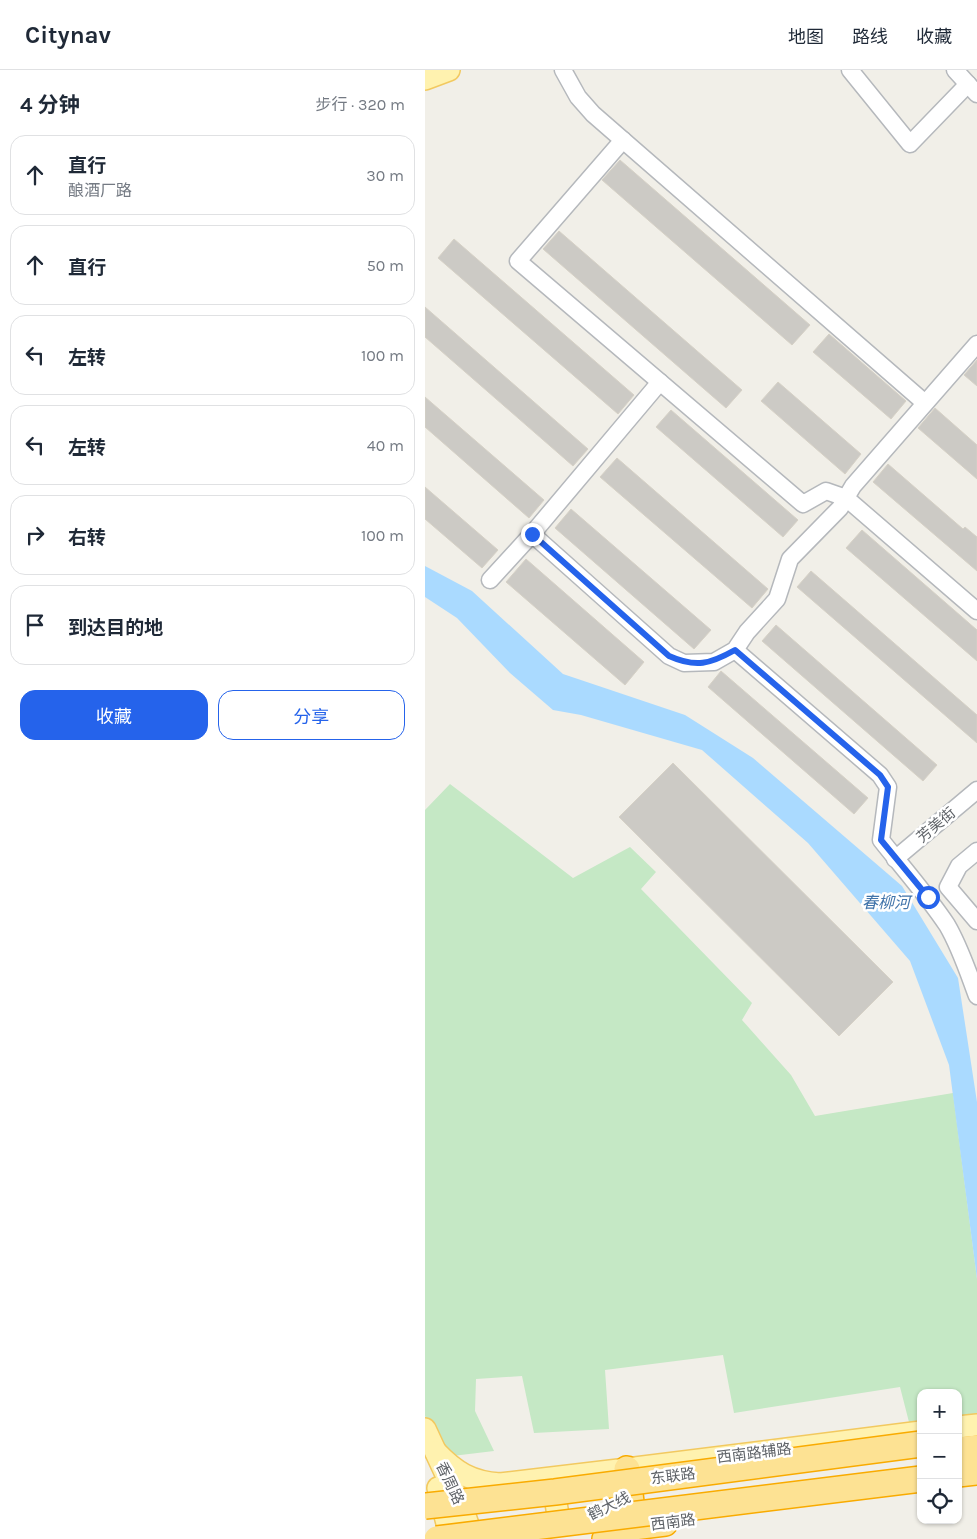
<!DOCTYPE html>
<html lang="zh">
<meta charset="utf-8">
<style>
body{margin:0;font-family:Karla,"Noto Sans SC",sans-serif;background:#f2f2f3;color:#1f2937}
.controls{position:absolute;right:15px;bottom:15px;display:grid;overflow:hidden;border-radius:10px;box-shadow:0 1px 4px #0004}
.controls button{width:45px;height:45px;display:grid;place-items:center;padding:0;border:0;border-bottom:1px solid #e0e1e3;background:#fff;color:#1f2937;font:25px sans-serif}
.stop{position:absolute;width:15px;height:15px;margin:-11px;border:4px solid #2563eb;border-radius:50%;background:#fff}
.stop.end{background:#2563eb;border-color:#fff;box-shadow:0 1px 5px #0008}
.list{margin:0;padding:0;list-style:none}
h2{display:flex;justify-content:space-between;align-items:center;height:65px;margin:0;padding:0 20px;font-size:21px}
h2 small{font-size:16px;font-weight:400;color:#747a83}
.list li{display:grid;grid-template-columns:32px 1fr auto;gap:15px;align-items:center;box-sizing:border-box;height:80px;margin:0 10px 10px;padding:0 10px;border:1px solid #e0e1e3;border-radius:15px}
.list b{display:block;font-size:19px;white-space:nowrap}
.list p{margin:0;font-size:16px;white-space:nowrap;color:#747a83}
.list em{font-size:16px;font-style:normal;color:#747a83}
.actions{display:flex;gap:10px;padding:15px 20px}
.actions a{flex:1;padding:11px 0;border:1px solid #2563eb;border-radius:15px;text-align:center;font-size:18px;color:#2563eb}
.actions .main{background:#2563eb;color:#fff}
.icon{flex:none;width:28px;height:28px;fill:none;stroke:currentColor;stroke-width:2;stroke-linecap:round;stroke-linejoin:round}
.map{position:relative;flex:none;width:552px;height:1469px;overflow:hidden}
header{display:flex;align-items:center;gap:30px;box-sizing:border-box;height:70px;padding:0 25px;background:#fff;border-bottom:1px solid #e0e1e3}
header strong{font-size:24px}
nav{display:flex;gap:28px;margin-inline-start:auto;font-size:18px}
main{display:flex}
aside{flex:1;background:#fff}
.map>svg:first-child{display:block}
.green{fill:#c5e8c5}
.water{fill:#aadaff}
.building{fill:#cccac5;stroke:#d6d1c6}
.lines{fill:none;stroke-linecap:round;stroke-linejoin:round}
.minor-casing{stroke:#b5b8bc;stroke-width:19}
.major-casing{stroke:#f2c960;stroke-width:24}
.highway-casing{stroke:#f9ab00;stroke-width:28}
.minor{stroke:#fff;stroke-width:16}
.major{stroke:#fff2af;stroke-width:21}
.highway{stroke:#fde293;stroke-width:25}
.highway-bridge-casing{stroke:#f9ab00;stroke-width:28;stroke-linecap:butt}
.highway-bridge{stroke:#fde293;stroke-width:25}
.route{stroke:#2563eb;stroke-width:6}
.labels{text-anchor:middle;stroke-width:5;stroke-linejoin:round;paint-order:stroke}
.street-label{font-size:15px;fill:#5f6368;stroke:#fff}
.water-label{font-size:16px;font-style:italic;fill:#4174aa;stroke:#fff}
</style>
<header>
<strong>Citynav</strong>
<nav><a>地图</a><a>路线</a><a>收藏</a></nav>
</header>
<main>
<aside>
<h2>4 分钟<small>步行 · 320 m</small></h2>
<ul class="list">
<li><svg class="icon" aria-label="ahead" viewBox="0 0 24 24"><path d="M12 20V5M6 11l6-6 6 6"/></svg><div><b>直行</b><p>酿酒厂路</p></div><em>30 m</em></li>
<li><svg class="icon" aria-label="ahead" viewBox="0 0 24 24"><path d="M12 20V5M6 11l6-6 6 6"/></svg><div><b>直行</b></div><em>50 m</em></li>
<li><svg class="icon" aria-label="left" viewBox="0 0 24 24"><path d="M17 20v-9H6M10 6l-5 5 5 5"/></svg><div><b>左转</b></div><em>100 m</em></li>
<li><svg class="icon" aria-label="left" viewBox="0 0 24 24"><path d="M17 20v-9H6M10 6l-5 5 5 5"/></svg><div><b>左转</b></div><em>40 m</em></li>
<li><svg class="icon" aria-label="right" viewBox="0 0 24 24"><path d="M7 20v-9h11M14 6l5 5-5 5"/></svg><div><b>右转</b></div><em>100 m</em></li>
<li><svg class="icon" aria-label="arrive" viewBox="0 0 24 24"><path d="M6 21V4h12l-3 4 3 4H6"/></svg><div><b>到达目的地</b></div></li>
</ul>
<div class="actions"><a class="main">收藏</a><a>分享</a></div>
</aside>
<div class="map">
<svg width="552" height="1469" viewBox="0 0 552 1469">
<rect width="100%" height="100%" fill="#f1efe8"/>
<!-- green -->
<path class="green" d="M25 714 148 808 205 777 231 802 216 819 327 933 317 950 366 1005 390 1046 528 1023 552 1209V1349L533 1351V1323H496V1355L485 1356 475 1317 309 1343 298 1285 180 1300 184 1359 109 1363 97 1306 51 1309 50 1341 69 1381 19 1387 0 1346V740Z"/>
<!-- water -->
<path class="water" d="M0 496 47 521 138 604 260 645 328 688 477 816 533 908 552 1032V1209L524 995 485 891 383 773 277 680 156 645 128 640 85 603 32 548 0 527Z"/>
<!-- building -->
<g class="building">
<path d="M195 90 385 255 367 275 177 110Z"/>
<path d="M134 161 317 320 301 338 118 179Z"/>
<path d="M29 169 209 325 193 344 13 188Z"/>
<path d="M0 237 163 379 148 396 0 267Z"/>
<path d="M404 264 481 331 466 349 388 282Z"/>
<path d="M552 290V316L539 305Z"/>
<path d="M353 312 436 384 420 404 336 331Z"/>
<path d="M0 327 119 430 104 448 0 357Z"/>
<path d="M510 338 552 375V409L493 358Z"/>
<path d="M246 340 373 450 358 467 231 357Z"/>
<path d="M192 388 343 519 327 538 175 407Z"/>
<path d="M463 394 538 459 540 457 552 467V501L448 412Z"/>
<path d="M0 417 73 480 57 498 0 449Z"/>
<path d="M146 439 286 560 269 579 130 458Z"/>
<path d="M437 460 552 560V591L421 478Z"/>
<path d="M101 489 219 592 200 615 81 512Z"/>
<path d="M386 501 552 645V673L372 517Z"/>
<path d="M351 555 512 695 498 711 337 571Z"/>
<path d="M296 601 443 728 429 744 283 617Z"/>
<path d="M248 693 468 912 414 966 194 747Z"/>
</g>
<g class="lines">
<defs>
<g id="minor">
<path d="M138 0 153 27 168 44 500 333"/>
<path d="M425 0 485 74 543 14"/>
<path d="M530 0 552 24"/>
<path d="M198 70 93 191 378 434 401 421 421 428 552 541"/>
<path d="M107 464 244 586 259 593 289 592 310 580 322 562 352 529 365 489 415 438 428 416 552 274"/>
<path d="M65 510 107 464 235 312"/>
<path d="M310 580 455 705 463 717 456 770C478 798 502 825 522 855 535 877 543 902 552 926"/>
<path d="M552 781 534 796 523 817 552 851"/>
<path d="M470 789 552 720"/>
</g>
<g id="major">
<path d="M0 9 24 0"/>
<path d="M533 1357 552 1355"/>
<path d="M0 1359 39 1443 48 1469"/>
<path d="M11 1382C30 1402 46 1412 75 1414L202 1399"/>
<path d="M187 1406 202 1399 496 1362"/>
<path d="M13 1418 26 1469"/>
<path d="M131 1433 133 1445"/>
</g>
<g id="highway">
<path d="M533 1380 552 1378"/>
<path d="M202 1399 209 1457"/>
<path d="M533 1404 552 1402"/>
<path d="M180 1469 209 1457 240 1453"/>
</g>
</defs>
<!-- minor casing -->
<use href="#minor" class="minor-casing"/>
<!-- major casing -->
<use href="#major" class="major-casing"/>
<!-- highway casing -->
<use href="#highway" class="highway-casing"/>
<!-- minor -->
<use href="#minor" class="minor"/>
<!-- major -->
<use href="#major" class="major"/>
<!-- highway -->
<use href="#highway" class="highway"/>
<defs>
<g id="highway-bridge">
<path d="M0 1436 130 1422 496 1374"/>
<path d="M12 1469 496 1409"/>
</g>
</defs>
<!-- highway-bridge casing -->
<use href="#highway-bridge" class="highway-bridge-casing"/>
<!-- highway-bridge -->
<use href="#highway-bridge" class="highway-bridge"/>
</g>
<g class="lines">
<!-- route -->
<path class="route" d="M107 464 244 586C271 598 285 594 310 580L455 705 463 717 456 770 503 827"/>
</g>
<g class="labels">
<!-- street labels -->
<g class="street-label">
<text transform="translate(511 755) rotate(-40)" y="5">芳美街</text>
<text transform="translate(329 1383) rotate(-7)" y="5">西南路辅路</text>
<text transform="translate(248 1406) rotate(-7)" y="5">东联路</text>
<text transform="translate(25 1413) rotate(65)" y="5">香周路</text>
<text transform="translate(184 1436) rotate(-26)" y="5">鹤大线</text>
<text transform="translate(248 1452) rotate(-7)" y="5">西南路</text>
</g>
<!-- water labels -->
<g class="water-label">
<text x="461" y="838">春柳河</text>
</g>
</g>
</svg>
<div class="controls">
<button>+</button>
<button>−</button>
<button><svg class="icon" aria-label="locate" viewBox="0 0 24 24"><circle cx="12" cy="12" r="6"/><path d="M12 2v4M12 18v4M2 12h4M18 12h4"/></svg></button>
</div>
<div class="stop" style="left:503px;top:827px"></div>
<div class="stop end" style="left:107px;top:464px"></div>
</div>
</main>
